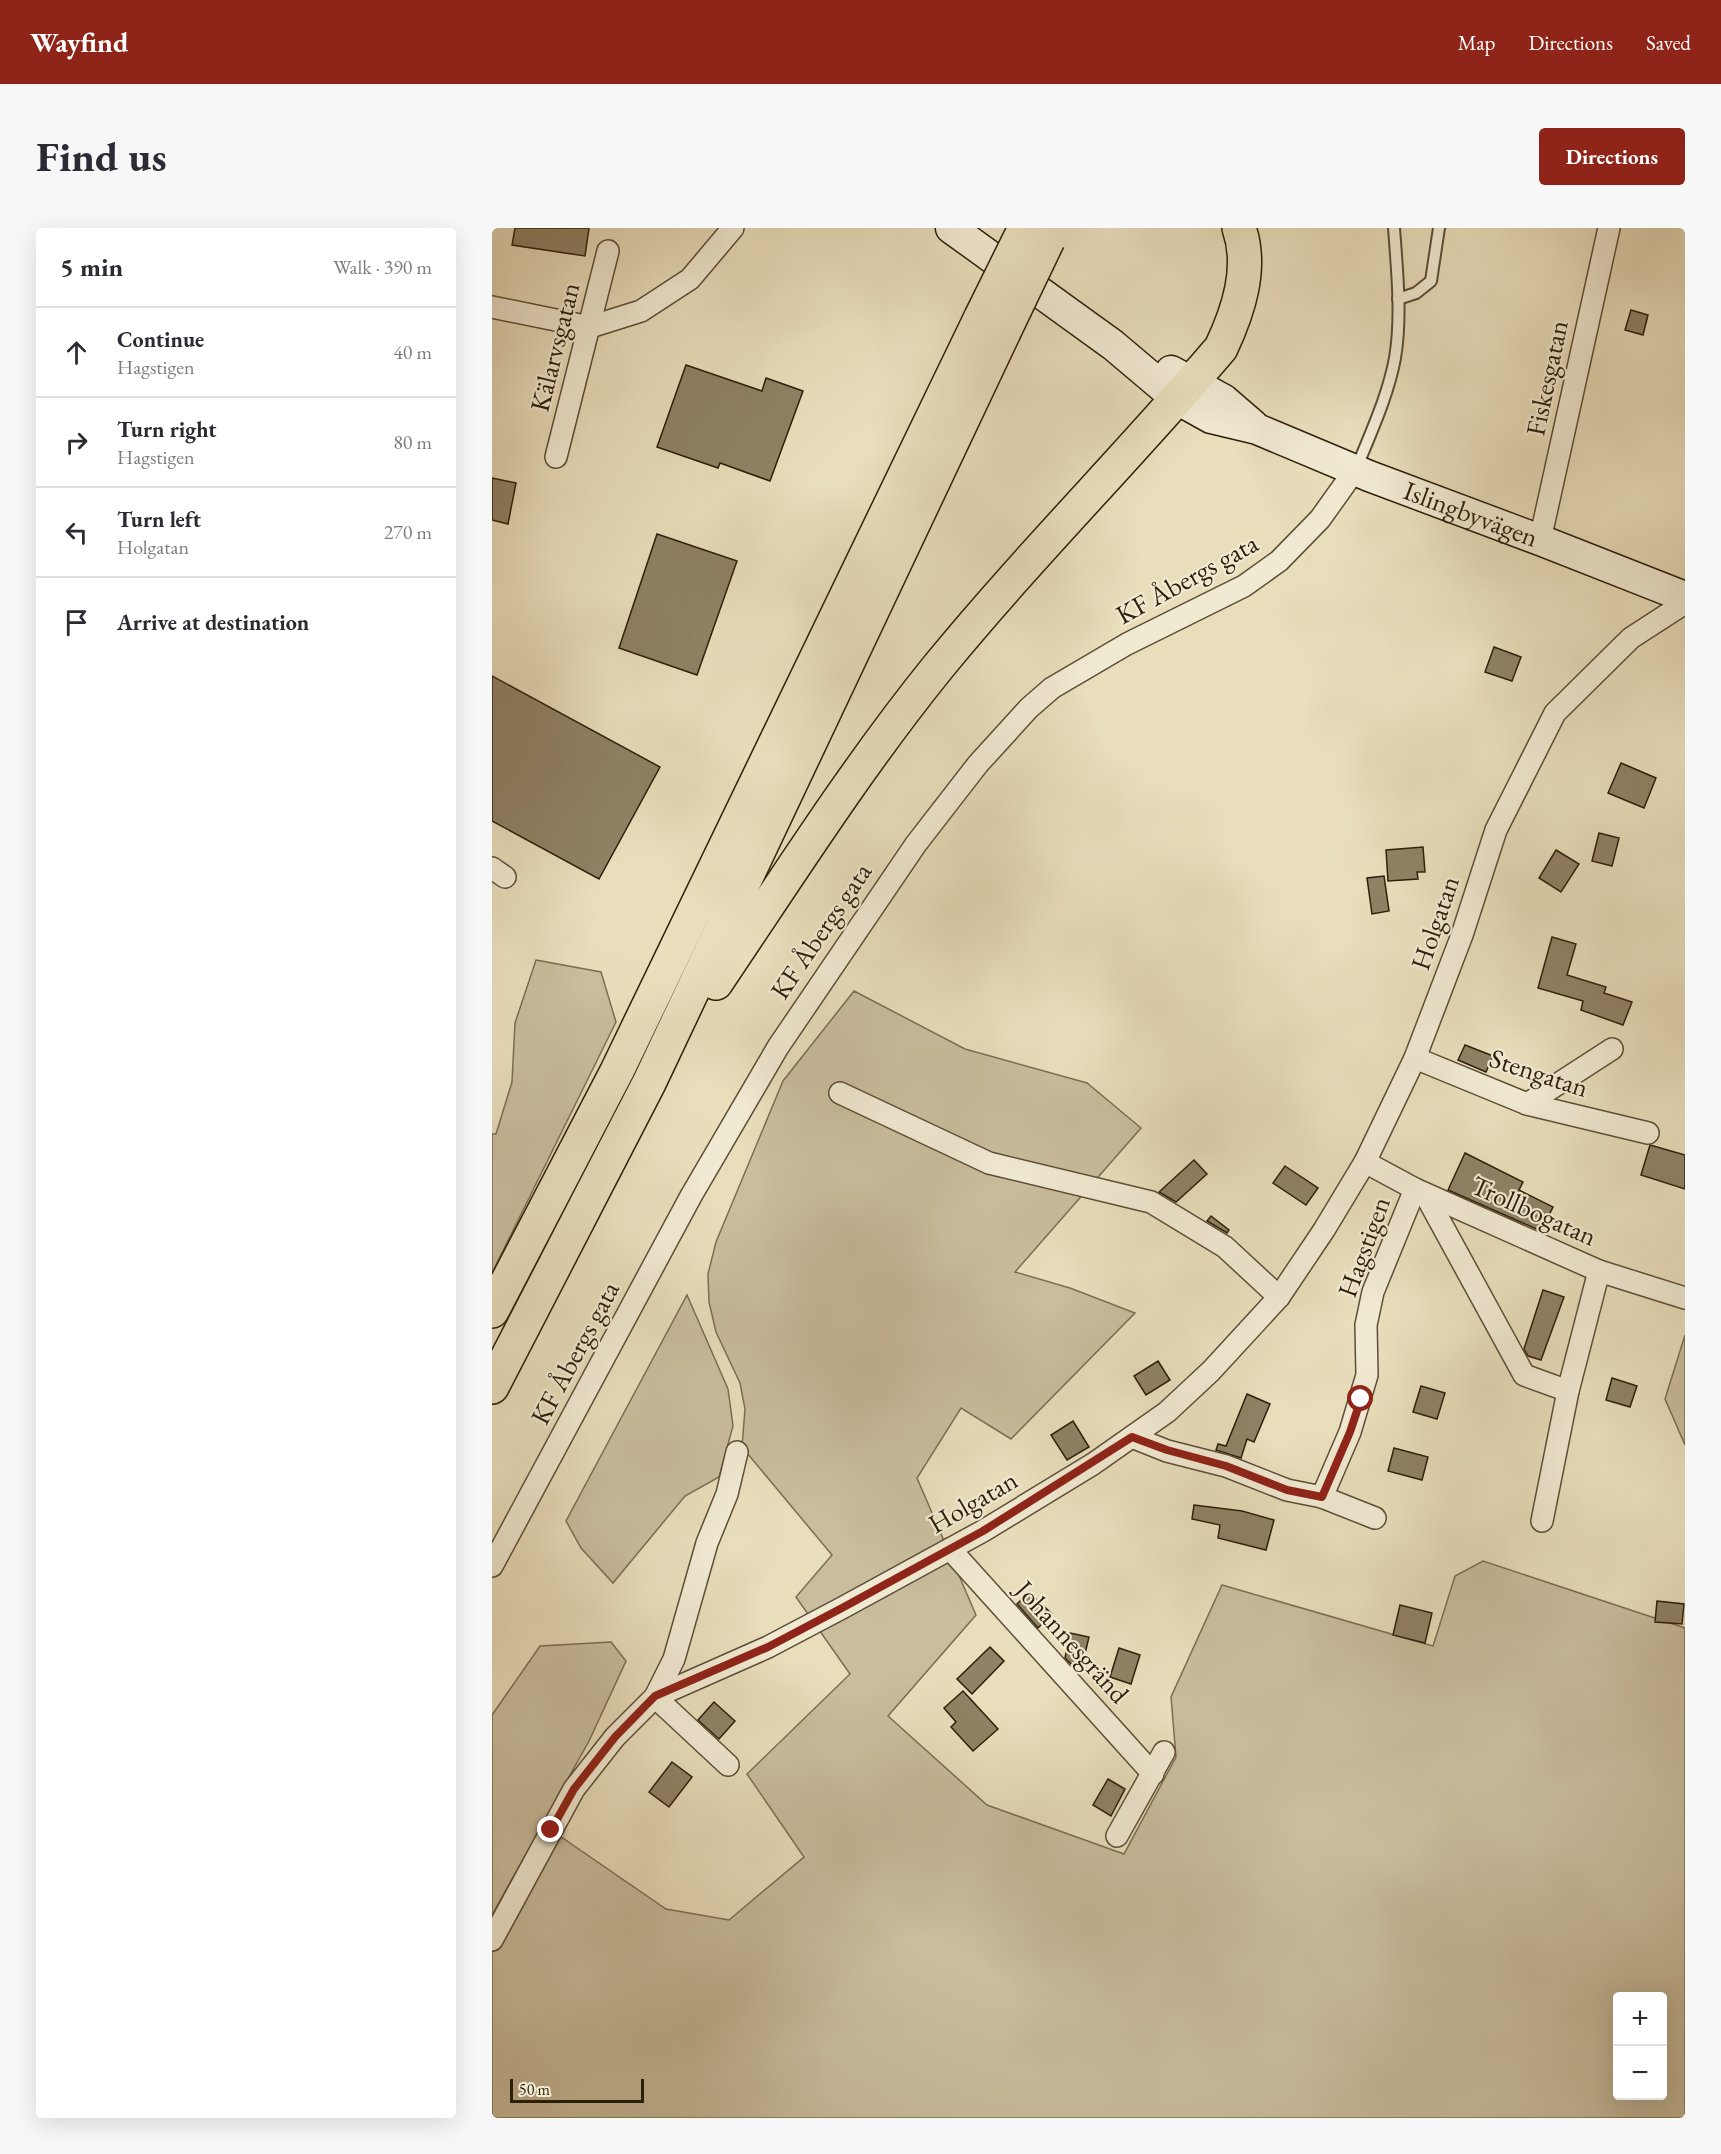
<!DOCTYPE html>
<meta charset="utf-8">
<style>
body{margin:0;font-family:"EB Garamond",serif;background:#f7f7f7;color:#2b2b33}
.controls{position:absolute;right:18px;bottom:18px;display:grid;overflow:hidden;border-radius:6px;box-shadow:0 6px 24px #0002}
.controls button{width:54px;height:54px;display:grid;place-items:center;padding:0;border:0;border-bottom:2px solid #e1e1e2;background:#fff;color:#2b2b33;font:30px sans-serif}
.scale{position:absolute;left:18px;bottom:15px;width:134px;box-sizing:border-box;padding-left:6px;border:3px solid #2d1e09;border-top:0;font-size:16px;line-height:21px;white-space:nowrap;color:#2d1e09;-webkit-text-stroke:4px #f1ead3;paint-order:stroke}
.stop{position:absolute;width:18px;height:18px;margin:-14px;border:4px solid #8f2418;border-radius:50%;background:#fff}
.stop.end{background:#8f2418;border-color:#fff;box-shadow:0 2px 6px #0008}
.list{margin:0;padding:0;list-style:none}
h2{display:flex;justify-content:space-between;align-items:center;height:78px;margin:0;padding:0 24px;font-size:26px}
h2 small{font-size:20px;font-weight:400;color:#7c7c81}
.list li{display:grid;grid-template-columns:39px 1fr auto;gap:18px;align-items:center;box-sizing:border-box;height:90px;padding:0 24px;border-top:2px solid #e1e1e2}
.list b{display:block;font-size:22px;white-space:nowrap}
.list p{margin:0;font-size:20px;white-space:nowrap;color:#7c7c81}
.list em{font-size:20px;font-style:normal;color:#7c7c81}
.icon{flex:none;width:33px;height:33px;fill:none;stroke:currentColor;stroke-width:2;stroke-linecap:round;stroke-linejoin:round}
.map{position:relative;flex:none;width:1193px;height:1890px;overflow:hidden;border-radius:6px}
header{display:flex;align-items:center;gap:36px;box-sizing:border-box;height:84px;padding:0 30px;background:#8f2418;color:#fff}
header strong{font-size:28px}
nav{display:flex;gap:33px;margin-inline-start:auto;font-size:21px}
.intro{display:flex;align-items:center;justify-content:space-between;box-sizing:border-box;height:144px;padding:0 36px}
h1{margin:0;font-size:42px}
.button{padding:15px 27px;border-radius:6px;background:#8f2418;color:#fff;font-size:21px;font-weight:700}
main{display:flex;gap:36px;padding:0 36px}
aside{flex:1;background:#fff;border-radius:6px;box-shadow:0 6px 24px #0002}
.map>svg:first-child{display:block}
.green{fill:#c9bd9e;stroke:#7b6e54;stroke-width:1.5;fill-rule:evenodd}
.building{fill:#8f8266;stroke:#2d1e09;stroke-width:1.5}
.lines{fill:none;stroke-linecap:round;stroke-linejoin:round}
.lane-casing{stroke:#5c4e36;stroke-width:14}
.street-casing{stroke:#5c4e36;stroke-width:24}
.secondary-casing{stroke:#2d1e09;stroke-width:33}
.highway-casing{stroke:#2d1e09;stroke-width:36}
.lane{stroke:#f1ead3;stroke-width:10}
.street{stroke:#f1ead3;stroke-width:21}
.secondary{stroke:#f1ead3;stroke-width:30}
.highway{stroke:#e9debc;stroke-width:33}
.highway-bridge-casing{stroke:#2d1e09;stroke-width:36;stroke-linecap:butt}
.highway-bridge{stroke:#e9debc;stroke-width:33}
.route{stroke:#8f2418;stroke-width:8}
.labels{text-anchor:middle;stroke-width:4.5;stroke-linejoin:round;paint-order:stroke}
.street-label{font-size:27px;fill:#2d1e09;stroke:#f1ead3}
</style>
<header>
<strong>Wayfind</strong>
<nav><a>Map</a><a>Directions</a><a>Saved</a></nav>
</header>
<div class="intro"><h1>Find us</h1><a class="button">Directions</a></div>
<main>
<aside>
<h2>5 min<small>Walk · 390 m</small></h2>
<ul class="list">
<li><svg class="icon" aria-label="ahead" viewBox="0 0 24 24"><path d="M12 20V5M6 11l6-6 6 6"/></svg><div><b>Continue</b><p>Hagstigen</p></div><em>40 m</em></li>
<li><svg class="icon" aria-label="right" viewBox="0 0 24 24"><path d="M7 20v-9h11M14 6l5 5-5 5"/></svg><div><b>Turn right</b><p>Hagstigen</p></div><em>80 m</em></li>
<li><svg class="icon" aria-label="left" viewBox="0 0 24 24"><path d="M17 20v-9H6M10 6l-5 5 5 5"/></svg><div><b>Turn left</b><p>Holgatan</p></div><em>270 m</em></li>
<li><svg class="icon" aria-label="arrive" viewBox="0 0 24 24"><path d="M6 21V4h12l-3 4 3 4H6"/></svg><div><b>Arrive at destination</b></div></li>
</ul>
</aside>
<div class="map">
<svg width="1193" height="1890" viewBox="0 0 1193 1890">
<rect width="100%" height="100%" fill="#e9debc"/>
<filter id="stains"><feTurbulence type="fractalNoise" baseFrequency=".00333" numOctaves="4"/><feColorMatrix values="0 0 0 0 .2 0 0 0 0 .09 0 0 0 0 .02 0 0 0 .5 -.17"/></filter>
<radialGradient id="worn" r=".72"><stop offset=".6" stop-color="#630" stop-opacity="0"/><stop offset="1" stop-color="#630" stop-opacity=".3"/></radialGradient>
<!-- green -->
<g class="green">
<path d="M44 732 109 744 124 794 0 1045V906H4L20 854 23 795Z"/>
<path d="M362 763 473 821 595 855 649 900 523 1044 578 1060 643 1085 519 1211 469 1180 425 1250 484 1387 396 1488 495 1577 632 1626 684 1529 679 1469 730 1357 941 1418 963 1348 991 1333 1193 1400V1890H0V1712L59 1602 174 1681 237 1692 312 1629 255 1546 358 1446 304 1369 340 1327 250 1219 253 1181 248 1155 224 1104 217 1074 216 1046 224 1014 291 853ZM1126 1768H1170V1868H1126Z"/>
<path d="M195 1067 236 1161 241 1198 227 1249 193 1268 121 1355 89 1320 74 1293Z"/>
<path d="M1193 1107V1217L1173 1171Z"/>
<path d="M119 1414 134 1433 97 1513 0 1687V1487L48 1418Z"/>
</g>
<!-- building -->
<g class="building">
<path d="M23 0H97L93 28 20 17Z"/>
<path d="M1139 82 1156 87 1151 107 1133 102Z"/>
<path d="M194 137 270 163 274 150 311 163 278 253 228 235 226 240 165 219Z"/>
<path d="M0 250 24 255 16 296 0 292Z"/>
<path d="M165 306 245 333 205 447 127 420Z"/>
<path d="M1002 419 1029 429 1020 453 993 444Z"/>
<path d="M0 448 168 539 107 651 0 593Z"/>
<path d="M1129 535 1164 550 1152 580 1116 565Z"/>
<path d="M1107 605 1127 610 1120 638 1100 633Z"/>
<path d="M931 619 933 644H925L926 651 896 653 894 622Z"/>
<path d="M1064 622 1087 636 1069 664 1047 650Z"/>
<path d="M892 648 897 683 880 686 875 650Z"/>
<path d="M1060 709 1084 716 1075 747 1114 759 1112 765 1140 774 1131 797 1089 782 1091 773 1046 760Z"/>
<path d="M973 817 1001 828 994 844 966 832Z"/>
<path d="M1158 917 1193 927V961L1149 947Z"/>
<path d="M973 925 1031 954 1027 962 1061 979 1049 1003 956 962Z"/>
<path d="M702 932 715 946 684 974 667 964Z"/>
<path d="M793 938 826 960 814 977 781 955Z"/>
<path d="M719 988 737 1002 735 1005 715 993Z"/>
<path d="M1051 1062 1072 1069 1049 1132 1036 1128 1032 1121Z"/>
<path d="M666 1133 678 1152 654 1167 642 1148Z"/>
<path d="M1120 1150 1145 1158 1138 1179 1114 1172Z"/>
<path d="M929 1158 953 1165 945 1191 921 1184Z"/>
<path d="M755 1166 778 1176 762 1214 755 1211 749 1230 724 1222 726 1216 734 1218Z"/>
<path d="M581 1193 597 1219 575 1232 559 1207Z"/>
<path d="M902 1220 936 1229 930 1252 896 1243Z"/>
<path d="M702 1277 750 1283 782 1292 774 1322 726 1310 728 1297 700 1291Z"/>
<path d="M537 1364 560 1386 546 1400 525 1376Z"/>
<path d="M1165 1373 1192 1376 1190 1396 1163 1394Z"/>
<path d="M908 1377 940 1385 933 1415 901 1407Z"/>
<path d="M578 1405 597 1409 590 1438 579 1436 573 1430Z"/>
<path d="M498 1419 512 1433 480 1466 465 1451Z"/>
<path d="M627 1420 648 1427 639 1456 618 1449Z"/>
<path d="M471 1463 506 1501 481 1523 459 1499 464 1494 452 1480Z"/>
<path d="M222 1474 243 1493 227 1511 206 1492Z"/>
<path d="M180 1534 200 1549 177 1579 157 1564Z"/>
<path d="M616 1551 633 1561 619 1588 601 1577Z"/>
</g>
<g class="lines">
<defs>
<g id="lane">
<path d="M906 71 924 65 939 53 947 0"/>
<path d="M865 239C879 204 896 168 903 130 910 88 905 42 902 0"/>
</g>
<g id="street">
<path d="M0 79 98 99 149 83 198 51 241 0"/>
<path d="M64 229 116 23"/>
<path d="M1048 312 1117 0"/>
<path d="M0 640 13 649"/>
<path d="M923 830 1035 876 1156 905"/>
<path d="M348 865 497 935 659 974 733 1019 787 1069"/>
<path d="M1035 876 1120 821"/>
<path d="M873 934 923 961 1107 1043 1193 1070"/>
<path d="M933 966 1032 1147 1076 1163"/>
<path d="M640 1209 675 1223 734 1238 795 1262 830 1269 883 1290"/>
<path d="M830 1269 858 1204 875 1147 874 1097 881 1064 923 961"/>
<path d="M1050 1293 1076 1163 1107 1043"/>
<path d="M458 1321 661 1546"/>
<path d="M0 1338 199 968 286 819 424 616 486 536 537 480 560 460 635 416 752 358 787 333 828 291 863 242"/>
<path d="M236 1537 163 1469 182 1431 215 1315 235 1266 245 1224"/>
<path d="M625 1608 672 1524"/>
<path d="M0 1712 82 1561 123 1509 163 1469 276 1419 350 1380 491 1303 601 1236 675 1184 719 1143 787 1069 832 1002 873 934 923 830 970 707 1004 602 1063 485 1139 410 1193 375"/>
</g>
<g id="secondary">
<path id="s1" d="M459 0 621 117 685 171 719 190 765 201 877 248 1048 312 1193 369"/>
<path d="M679 143 732 172 761 197"/>
</g>
<g id="highway">
<path d="M224 755C296 648 365 539 446 439 536 329 637 228 729 120 746 84 761 40 747 0"/>
<path d="M0 1083 125 843 489 89"/>
<path d="M0 1159 157 855 512 104"/>
</g>
</defs>
<!-- lane casing -->
<use href="#lane" class="lane-casing"/>
<!-- street casing -->
<use href="#street" class="street-casing"/>
<!-- secondary casing -->
<use href="#secondary" class="secondary-casing"/>
<!-- highway casing -->
<use href="#highway" class="highway-casing"/>
<!-- lane -->
<use href="#lane" class="lane"/>
<!-- street -->
<use href="#street" class="street"/>
<!-- secondary -->
<use href="#secondary" class="secondary"/>
<!-- highway -->
<use href="#highway" class="highway"/>
<defs>
<g id="highway-bridge">
<path d="M489 89 533 0"/>
<path d="M512 104 556 12"/>
</g>
</defs>
<!-- highway-bridge casing -->
<use href="#highway-bridge" class="highway-bridge-casing"/>
<!-- highway-bridge -->
<use href="#highway-bridge" class="highway-bridge"/>
</g>
<g class="lines">
<!-- route -->
<path class="route" d="M59 1602 82 1561 123 1509 163 1468 276 1419 350 1380 491 1303 640 1209 675 1222 734 1238 795 1262 830 1269 858 1204 869 1171"/>
</g>
<g class="labels">
<!-- street labels -->
<g class="street-label">
<text transform="translate(63 119) rotate(-76)" y="9">Kälarvsgatan</text>
<text transform="translate(1055 150) rotate(-78)" y="9">Fiskesgatan</text>
<text dy="9" stroke="none"><textPath href="#s1" startOffset="600">Islingbyvägen</textPath></text>
<text transform="translate(695 351) rotate(-29)" y="9">KF Åbergs gata</text>
<text transform="translate(943 695) rotate(-71)" y="9">Holgatan</text>
<text transform="translate(329 703) rotate(-56)" y="9">KF Åbergs gata</text>
<text transform="translate(1047 845) rotate(18)" y="9">Stengatan</text>
<text transform="translate(1042 983) rotate(24)" y="9">Trollbogatan</text>
<text transform="translate(872 1019) rotate(-70)" y="9">Hagstigen</text>
<text transform="translate(83 1125) rotate(-62)" y="9">KF Åbergs gata</text>
<text transform="translate(481 1274) rotate(-30)" y="9">Holgatan</text>
<text transform="translate(580 1414) rotate(48)" y="9">Johannesgränd</text>
</g>
</g>
<rect width="100%" height="100%" filter="url(#stains)"/>
<rect width="100%" height="100%" fill="url(#worn)"/>
</svg>
<div class="controls">
<button>+</button>
<button>−</button>
</div>
<div class="scale">50 m</div>
<div class="stop" style="left:869px;top:1171px"></div>
<div class="stop end" style="left:59px;top:1602px"></div>
</div>
</main>
